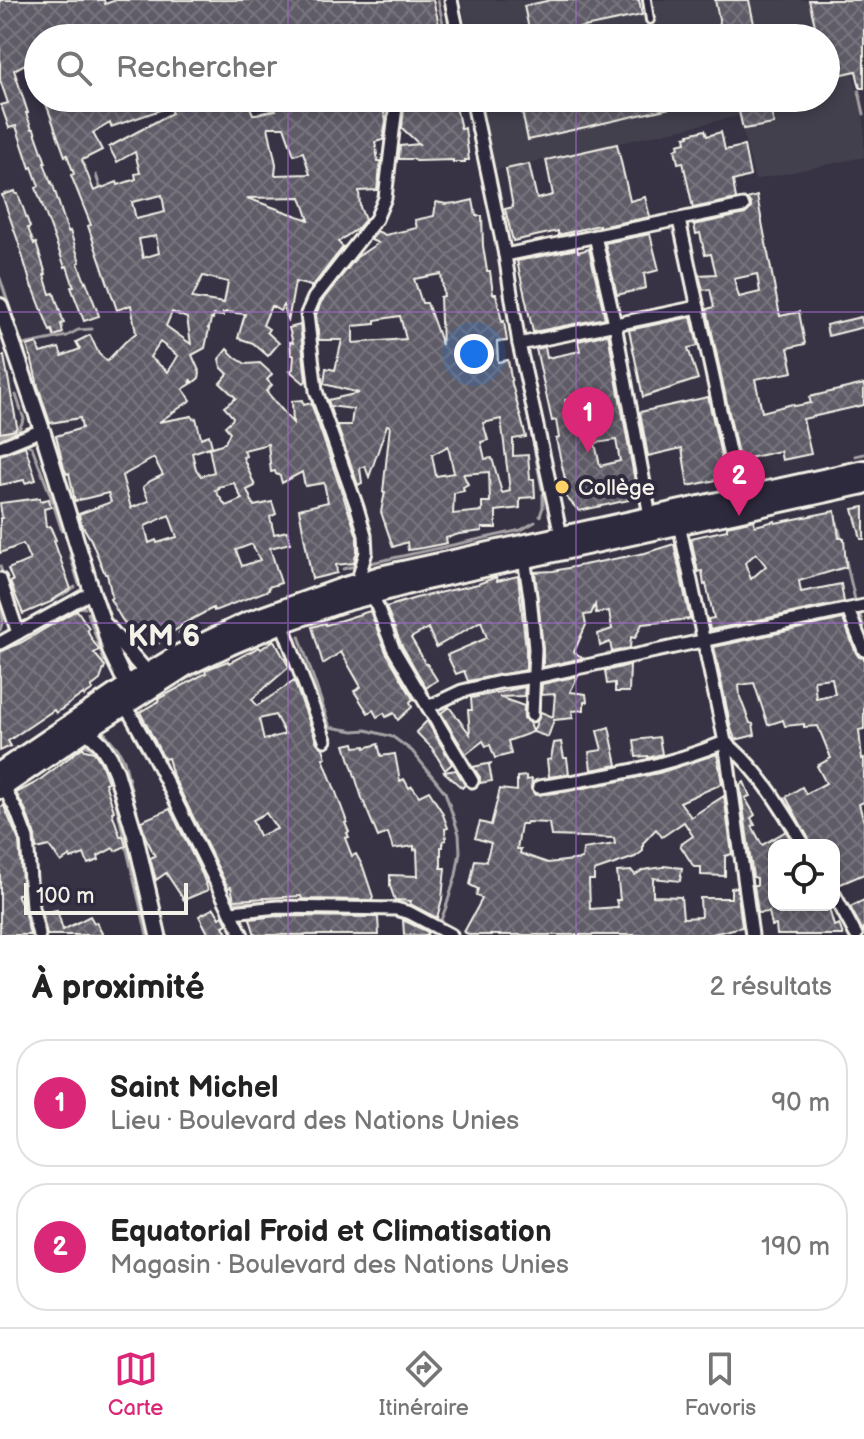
<!DOCTYPE html>
<html lang="fr">
<meta charset="utf-8">
<style>
body{margin:0;font-family:"Balsamiq Sans",sans-serif;background:#f2f2f2;color:#222}
.controls{position:absolute;right:24px;bottom:24px;display:grid;overflow:hidden;border-radius:16px;box-shadow:0 4px 12px #0003}
.controls button{width:72px;height:72px;display:grid;place-items:center;padding:0;border:0;border-bottom:2px solid #e0e0e0;background:#fff;color:#222;font:40px sans-serif}
.scale{position:absolute;left:24px;bottom:20px;width:164px;box-sizing:border-box;padding-left:8px;border:4px solid #f4f1e8;border-top:0;font-size:22px;line-height:28px;white-space:nowrap;color:#f4f1e8;-webkit-text-stroke:6px #2f2a3d;paint-order:stroke}
.you{position:absolute;left:474px;top:354px;width:28px;height:28px;margin:-20px;border:6px solid #fff;border-radius:50%;background:#1a73e8;box-shadow:0 0 0 12px #1a73e833}
.badge{display:grid;place-items:center;width:52px;height:52px;border-radius:50%;background:#db2777;color:#fff;font-size:26px;font-weight:700}
.pin{position:absolute;translate:-50% -66px;filter:drop-shadow(0 2px 4px #0008)}
.pin::after{content:'';position:absolute;top:42px;width:28px;height:24px;background:inherit;clip-path:polygon(0 0,100% 0,50% 100%)}
.list{margin:0;padding:0;list-style:none}
h2{display:flex;justify-content:space-between;align-items:center;height:104px;margin:0;padding:0 32px;font-size:34px}
h2 small{font-size:26px;font-weight:400;color:#767676}
.list li{display:grid;grid-template-columns:52px 1fr auto;gap:24px;align-items:center;box-sizing:border-box;height:128px;margin:0 16px 16px;padding:0 16px;border:2px solid #e0e0e0;border-radius:32px}
.list b{display:block;font-size:30px;white-space:nowrap}
.list p{margin:0;font-size:26px;white-space:nowrap;color:#767676}
.list em{font-size:26px;font-style:normal;color:#767676}
.icon{flex:none;width:44px;height:44px;fill:none;stroke:currentColor;stroke-width:2;stroke-linecap:round;stroke-linejoin:round}
.map{position:relative;flex:none;width:864px;height:935px;overflow:hidden}
.search{position:absolute;background:#fff;box-shadow:0 4px 12px #0003;left:24px;right:24px;top:24px;height:88px;display:flex;align-items:center;gap:20px;box-sizing:border-box;padding:0 28px;border-radius:44px;color:#767676;font-size:30px}
.sheet{height:392px;background:#fff}
nav{display:flex;justify-content:space-around;align-items:center;box-sizing:border-box;height:112px;border-top:2px solid #e0e0e0;background:#fff;font-size:22px;color:#767676}
nav a{display:grid;justify-items:center;gap:4px}
nav .on{color:#db2777}
.map>svg:first-child{display:block}
.built{fill:#433f4e}
.lines{fill:none;stroke-linecap:round;stroke-linejoin:round}
.stream{stroke:#a6a2a4;stroke-width:3}
.building{fill:url(#building-cross-hatch);stroke:#f4f1e8;stroke-width:2;fill-rule:evenodd}
.service-casing{stroke:#f4f1e8;stroke-width:12}
.minor-casing{stroke:#f4f1e8;stroke-width:17}
.tertiary-casing{stroke:#f4f1e8;stroke-width:20}
.primary-casing{stroke:#f4f1e8;stroke-width:24}
.service{stroke:#2f2a3d;stroke-width:6}
.minor{stroke:#2f2a3d;stroke-width:11}
.tertiary{stroke:#2f2a3d;stroke-width:14}
.primary{stroke:#2f2a3d;stroke-width:18}
.grid{fill:none;stroke:#9f67cb;stroke-width:2;stroke-opacity:0.55}
.poi-dot{fill:#ffd166;stroke:#2f2a3d;stroke-width:3}
.labels{text-anchor:middle;stroke-width:8;stroke-linejoin:round;paint-order:stroke}
.poi-label{font-size:22px;fill:#f4f1e8;stroke:#2f2a3d;text-anchor:start}
.district-label{font-size:30px;font-weight:bold;fill:#f4f1e8;stroke:#2f2a3d}
</style>
<div class="map">
<svg width="864" height="935" viewBox="0 0 864 935">
<defs>
<pattern id="building-cross-hatch" width="8" height="8" patternUnits="userSpaceOnUse" patternTransform="scale(2)"><rect width="8" height="8" fill="#5f5c67"/><path d="M0 0l8 8M0 8l8-8" fill="none" stroke="#77747d"/></pattern>
</defs>
<rect width="100%" height="100%" fill="#373244"/>
<filter id="ink" filterUnits="userSpaceOnUse"><feTurbulence type="fractalNoise" baseFrequency=".0125" numOctaves="2"/><feDisplacementMap in="SourceGraphic" scale="16" xChannelSelector="R" yChannelSelector="G"/><feConvolveMatrix kernelMatrix="1 2 1 2 8 2 1 2 1" color-interpolation-filters="sRGB"/></filter>
<g filter="url(#ink)">
<!-- built -->
<path class="built" d="M461 0H837L864 121V157L755 180 739 116 495 171 480 98H826V38H469Z"/>
<g class="lines">
<!-- stream -->
<g class="stream">
<path d="M438 0 446 38"/>
<path d="M859 91 864 114"/>
<path d="M96 175 101 190"/>
<path d="M0 278 23 349"/>
<path d="M23 345 67 336 78 330 92 329"/>
<path d="M26 357 63 471"/>
<path d="M16 395 21 410"/>
<path d="M530 427 542 489"/>
<path d="M0 436 19 429 24 419 22 413"/>
<path d="M22 442 30 446"/>
<path d="M32 447 53 502"/>
<path d="M855 456 864 454"/>
<path d="M67 482 70 491"/>
<path d="M54 506 62 531"/>
<path d="M540 516 543 507V494"/>
<path d="M837 522 842 542"/>
<path d="M70 555 79 584"/>
<path d="M845 557 856 604"/>
<path d="M366 564 521 530 535 522"/>
<path d="M0 566 4 578"/>
<path d="M343 569 359 565"/>
<path d="M54 600 75 587"/>
<path d="M0 608 3 620 0 630"/>
<path d="M859 612 864 627"/>
<path d="M88 613 104 661"/>
<path d="M179 633 191 625"/>
<path d="M27 634 78 607 85 608"/>
<path d="M299 636 330 727 354 731 366 730 393 737 412 751 445 792 459 834 460 852 456 875 446 907 439 925"/>
<path d="M128 639 143 645 159 643"/>
<path d="M163 691 229 657 283 634"/>
<path d="M123 718 103 731 118 749 124 760 166 935"/>
<path d="M127 722 158 778"/>
<path d="M84 745C95 748 101 757 106 767"/>
<path d="M163 760 176 787"/>
<path d="M110 778 147 935"/>
<path d="M187 835 234 935"/>
<path d="M206 849 220 878"/>
<path d="M230 900 233 902 322 901 357 903"/>
<path d="M369 903 396 902 412 908"/>
</g>
</g>
<!-- building -->
<g class="building">
<path d="M0 0H104L105 4 116 0H433L442 36 434 38H232L230 31 211 35 212 38H71L69 28 45 33 50 38H38V57L14 70 28 113H26L32 129H34L46 163H44L48 174 51 183 52 182 68 232 70 231 80 262 78 263 85 282 86 281 99 316 84 321 71 287 74 286 73 284 67 266 65 267 36 188 39 186 32 167 30 168 16 126 9 128 1 105 8 103 0 80Z"/>
<path d="M551 0H639L642 15 531 38 524 6Z"/>
<path d="M715 0H749L757 38H723Z"/>
<path d="M809 0H864V88H860L856 71 826 78V38H818Z"/>
<path d="M44 98H246L253 114H256L276 110 271 98H388L387 113 383 110 386 120 383 140 375 142 378 161H381L377 190 359 191 360 207 365 220 358 228 338 242 343 247 311 288V286L295 282 288 322 284 305 280 311 271 306 263 325 269 329 267 332 279 343 268 356 253 343 238 338 245 314 226 312V313H223V316L214 315 213 319H211L209 328H207L209 329 205 348 192 355 200 373 199 378 193 383 190 379 191 384 183 389 191 400 159 422 192 416 193 419 196 418 201 438 209 435 212 446 192 453 196 469 201 476 214 472 209 448 225 443 230 432 225 426 232 420 233 417 224 407 236 398 220 383 228 374 221 367 219 359 227 349 236 358 246 364 260 363 272 374 267 380 272 385 266 391 293 423 292 401 302 400 304 405 311 403 357 536V551L354 563 336 565 337 573 312 579 299 509 328 502 324 483 305 486 302 472 282 483 280 476 276 474 275 471 271 472 268 444 244 450 246 456 243 457 255 486 247 490 254 506 272 502 276 514 270 517 274 534 287 531 290 543 270 548 281 583 268 587 269 590 214 611 213 608 181 625 182 626 155 643H143L131 638 134 636 121 618 110 599 112 597 107 574H105L91 540 81 523 79 514 111 502 108 493 75 501 69 473 67 474 64 468 56 436 82 428 80 418 50 423 38 386 31 356H30L27 346 37 343 40 353 59 348 62 356 80 349 76 342 90 335 99 354 107 361 125 342 136 333 131 305 117 310 88 226 91 225 71 175 74 174 67 155 65 156ZM169 107 172 113 109 147 117 162 135 152 140 173 135 174 136 179 118 185 117 182 94 191 82 160 102 150 93 133 110 123 111 127ZM268 127H284L294 155 303 152 310 174 275 175 276 164ZM162 195 165 212 136 219 132 202ZM301 197 309 220 247 198ZM156 236 159 253 143 258 139 239ZM203 276 228 282 224 303 192 298ZM172 312 187 318 191 344 166 326ZM160 342 178 356 168 372 150 357ZM154 458 163 475 150 481 143 487 149 501 131 508 122 476ZM234 483 242 499 226 506 215 490 219 489 218 487ZM169 515 177 537 157 543 156 540 149 543 145 526ZM252 544 260 560 242 566 236 550Z"/>
<path d="M405 98H452L453 107H456L461 129 465 128 469 160H465V162H453V160L416 161 415 159H399L400 146 419 144 402 128Z"/>
<path d="M539 98H697V102L528 140 520 102Z"/>
<path d="M736 98H768L774 124 743 129Z"/>
<path d="M705 130 707 136 721 132 725 150 744 146 750 176 733 181 736 199 693 208 683 162 678 163 675 149 679 148 678 144 686 142 685 137 689 136V134Z"/>
<path d="M617 144 630 201 645 197 650 217 599 227V225L558 235V231L513 241 505 209 513 207 506 169 529 164 537 199 553 195 546 160Z"/>
<path d="M15 191 16 194H18L30 227 28 228 34 244 36 243 46 274 44 275 45 278 50 294 54 293 64 323 61 324 63 333 54 336 52 330 50 331 33 287 32 288 18 241 2 195Z"/>
<path d="M757 196 780 316 799 312 805 344 788 348 793 372 755 379 762 412 792 404 795 406 811 403 809 397 864 384V405L803 419 811 454 782 460 780 451 749 458 753 475 743 478 707 309 714 307 710 289 703 290 699 275 716 274 711 254 705 255 700 233 696 234 694 225 745 214 751 208V204L747 199ZM757 274 760 292 739 297 734 279Z"/>
<path d="M473 200 476 216H482L483 246 487 271H490L493 294H496L502 322 504 321 507 341 497 342 498 362 508 360 512 384 526 437 513 439V456L528 455 530 479H534L535 497 520 498V508L496 511V528H482V531L459 534 446 538 447 543 422 548 408 550 407 542 393 547 381 512 385 492H383L390 426 387 425 369 477 365 466 360 468 362 483 358 485 337 425H351L353 409 330 406 328 400 359 393 324 384 326 368 335 370 342 340H319L316 315 321 302 357 257 378 243 371 240 377 231 385 235 417 228 415 220 434 216 436 202 446 204 456 203V204ZM441 274 444 296 440 297 442 345 427 303H422L414 279ZM400 316 406 339 353 343V326L375 324V320ZM501 419 510 491 502 493 492 458 485 459 481 442 488 440 483 423ZM448 446 454 473 436 476 432 455ZM489 472 490 502H482V511L453 514 454 493 464 491 463 487 468 484 463 474Z"/>
<path d="M650 234 659 270 644 274 646 288 617 295 605 243Z"/>
<path d="M577 249 578 252 589 249 605 318 533 332 517 261Z"/>
<path d="M691 317 698 346 688 348 698 379 643 397 629 330Z"/>
<path d="M861 317 864 327 828 336 826 325Z"/>
<path d="M300 325 306 381 304 383 290 371 293 369 294 355H291L290 342 293 343 289 328Z"/>
<path d="M608 334 638 498 579 511 566 497 565 489 567 488 556 439 559 438 556 420 552 421 536 349 545 347 547 358 580 351 578 341ZM590 393 594 415 569 419 565 400ZM616 440 620 461 600 466 595 443Z"/>
<path d="M0 356H4L17 426 15 430 0 433Z"/>
<path d="M708 397 726 478 688 486 682 448 648 456 640 412Z"/>
<path d="M25 446 36 480 25 483 24 480 0 485V455Z"/>
<path d="M40 498V501L49 499 51 507 44 509 46 527 50 526 56 540 54 541 71 589 52 600 53 601 23 614 10 582 13 581 8 569 30 560 23 544 0 553V518H2L0 503Z"/>
<path d="M864 507V539H861L853 509Z"/>
<path d="M835 511 839 538H844L846 567 799 581 801 592 841 584 844 602 710 630 708 619 714 618 706 584 704 585 702 571 698 572 691 538 727 530V526L754 520 755 526 775 521V523ZM756 553 766 566 751 579 745 563Z"/>
<path d="M674 544 690 619 642 624 635 638 631 637 630 648 612 652 610 642 600 646 598 634 612 629 609 611 596 613 595 605 591 614 584 615 586 625 574 652 583 658 543 667V648L535 572 553 571 619 558 645 553Z"/>
<path d="M518 576 526 649V670L468 681 464 671 456 674 447 655 487 638 481 621 436 647 428 628 411 638 421 655 425 664H427L437 680 426 688 401 644 386 607 416 598 478 584 496 577 497 581Z"/>
<path d="M77 610 89 628 87 629 91 638 99 650 94 653 105 666 100 680 91 687 93 690 84 696 83 694 56 713 54 710 8 741 11 746 0 751V652L22 642Z"/>
<path d="M370 611 386 652 413 699 410 702 412 707 398 720 394 713 386 717 384 713 377 717 373 710 368 713 354 691 361 687 341 652 323 664 312 627 325 623 326 625Z"/>
<path d="M843 619 856 653 859 657 864 658V729L859 730 862 759 864 758V802L859 804 864 822V874L836 886H834V845H812L786 797 802 787 806 794 826 783 817 766 831 758 818 726 804 727V724L785 726 783 720 768 725 754 683 739 685 740 697 750 723 753 724 755 735 735 740 731 728 714 647ZM832 678 835 694 816 698 814 680Z"/>
<path d="M274 640 289 667 252 699 257 706 294 681 317 743 323 748 326 758H323L347 822 345 823 349 832 347 833 349 837 345 838 352 856 356 854 363 867 373 897 372 900 302 899 301 896 234 900 231 887 228 888 173 776 168 758 164 759 140 712 159 701 158 699 206 673 205 670 228 661 229 663 259 647 261 649ZM275 715 285 734 264 740 259 719ZM266 813 277 829 259 836 252 820Z"/>
<path d="M630 665 629 692H615V683L607 684 605 671Z"/>
<path d="M578 676 570 692 586 694 587 702H584V710L572 711 573 718 554 720 548 737 533 732 541 712 553 717 555 694 541 695 542 684Z"/>
<path d="M525 687 524 696 499 697 524 706V718L530 723 533 732 508 741 511 754 495 758 490 745 486 746 483 741 466 754 441 713 449 707 470 734 468 710H472L471 698Z"/>
<path d="M427 721 452 764 445 770 432 748 416 732Z"/>
<path d="M609 727 617 765 591 770 589 752 602 750 597 731Z"/>
<path d="M659 737 662 754 648 758V756L636 757 634 740Z"/>
<path d="M561 742 564 758H567L569 774 549 777 547 760 551 759 554 743Z"/>
<path d="M354 743 355 747 365 746V748L378 744 381 756 395 754 400 781 404 779 409 788 412 786 419 796 429 791 442 812 448 828 445 829 446 840 443 841V847H441V868H445L442 899 437 918 410 904 411 901 395 900 390 886V875L418 876 417 849 414 850V846L393 849 388 833 378 837 362 798 345 745Z"/>
<path d="M83 747 85 750 94 752 101 763 108 782 105 783 114 811 112 812 120 836H123L126 846 115 851 113 848 98 856 99 860 88 864 84 854 71 859 70 856 61 862 49 846 36 849 35 836 25 809 16 793 37 782Z"/>
<path d="M717 754 722 784 680 802 691 817 724 796 732 854 725 856V876L701 875V867H694L680 845 693 836 684 822 662 837 656 829 643 843V851L635 857 594 871V880H589L590 909 618 907 616 900H620L617 872 632 871 635 875 643 870 664 867V866L682 868 680 881 653 878V896L681 897 683 918 701 917 700 898H731V888L737 887 742 927 708 935H470L464 932 482 899 476 895 478 889 470 885 475 860 486 861 491 843 475 838 480 822 491 825 500 789 517 791V777L526 776V780L532 779 531 789 535 795 564 792 659 773ZM527 822 549 823 551 836 614 838 615 844 583 849 582 859 548 863 522 854 520 853 521 849H517L521 824H526Z"/>
<path d="M492 763 489 765 492 781 480 783V777L473 767Z"/>
<path d="M456 770 465 785 462 788 444 772Z"/>
<path d="M744 782 750 796 745 798 755 815 751 818 755 825 752 826 762 845 786 831 794 845H774V905H828L834 926 839 924 843 935H777L776 925 772 926 769 912 758 913 754 885H757V878L753 877 740 785Z"/>
<path d="M4 806 19 841 23 894H17L24 910 30 935H0V807Z"/>
<path d="M170 809 202 874 208 890 184 900 166 873 156 880 150 858 155 856 145 836 141 821Z"/>
<path d="M864 900V933L850 907Z"/>
<path d="M214 908 220 918 223 916 227 924 223 926 228 935H209L199 916Z"/>
<path d="M57 910 63 930 90 916 94 923 96 922 103 935H47L42 913Z"/>
<path d="M278 916 378 917 379 935H255L250 919Z"/>
<path d="M403 920 428 932 427 935H404Z"/>
</g>
<g class="lines">
<defs>
<path id="service" d="M647 0 650 20"/>
<g id="minor">
<path d="M451 0 459 38"/>
<path d="M472 98 505 255 519 344 562 540"/>
<path d="M679 220 739 498"/>
<path d="M595 236 615 324 650 516"/>
<path d="M505 255 743 206"/>
<path d="M519 344 698 307"/>
<path d="M0 447 42 430"/>
<path d="M679 524 725 742 752 935"/>
<path d="M524 559 530 596 535 649 532 715"/>
<path d="M0 579 18 633"/>
<path d="M357 583 366 552 365 535 357 507 316 391 307 314 314 298 376 219 385 198 397 98"/>
<path d="M372 593 393 648 472 781"/>
<path d="M848 610 864 650"/>
<path d="M282 623 325 740"/>
<path d="M0 643 92 592"/>
<path d="M121 702 132 717 154 757 242 935"/>
<path d="M428 707 462 691 500 682 535 677 864 606"/>
<path d="M3 786 17 812 27 839 32 907 39 935"/>
<path d="M539 787C603 777 665 767 725 742 759 769 782 809 804 845"/>
<path d="M834 894 856 935"/>
<path d="M232 912 278 907 396 909 410 913 451 935"/>
</g>
<g id="tertiary">
<path d="M0 306 42 430 92 592 103 623 111 652 122 675 136 692"/>
<path d="M106 626 153 680"/>
<path d="M80 724 101 744 110 758 116 772 135 835 158 935"/>
</g>
<g id="primary">
<path d="M0 772 130 684 178 655 247 622 345 587 380 576 864 470"/>
<path d="M0 789 86 730 188 665 230 645 282 623 342 602 421 581 864 484"/>
</g>
</defs>
<!-- service casing -->
<use href="#service" class="service-casing"/>
<!-- minor casing -->
<use href="#minor" class="minor-casing"/>
<!-- tertiary casing -->
<use href="#tertiary" class="tertiary-casing"/>
<!-- primary casing -->
<use href="#primary" class="primary-casing"/>
<!-- service -->
<use href="#service" class="service"/>
<!-- minor -->
<use href="#minor" class="minor"/>
<!-- tertiary -->
<use href="#tertiary" class="tertiary"/>
<!-- primary -->
<use href="#primary" class="primary"/>
</g>
</g>
<!-- grid -->
<path class="grid" d="M288 0V38M576 0V38M288 98V935M576 98V935M0 312H864M0 623H864"/>
<!-- markers -->
<circle class="poi-dot" cx="562" cy="487" r="8"/>
<g class="labels">
<!-- poi labels -->
<g class="poi-label">
<text x="578" y="495">Collège</text>
</g>
<!-- district labels -->
<g class="district-label">
<text x="164" y="646">KM 6</text>
</g>
</g>
</svg>
<div class="controls">
<button><svg class="icon" aria-label="locate" viewBox="0 0 24 24"><circle cx="12" cy="12" r="6"/><path d="M12 2v4M12 18v4M2 12h4M18 12h4"/></svg></button>
</div>
<div class="scale">100 m</div>
<div class="you"></div>
<div class="pin badge" style="left:588px;top:453px">1</div>
<div class="pin badge" style="left:739px;top:516px">2</div>
<div class="search"><svg class="icon" aria-label="search" viewBox="0 0 24 24"><circle cx="10" cy="10" r="6"/><path d="M15 15l6 6"/></svg>Rechercher</div>
</div>
<section class="sheet">
<h2>À proximité<small>2 résultats</small></h2>
<ul class="list">
<li><span class="badge">1</span><div><b>Saint Michel</b><p>Lieu · Boulevard des Nations Unies</p></div><em>90 m</em></li>
<li><span class="badge">2</span><div><b>Equatorial Froid et Climatisation</b><p>Magasin · Boulevard des Nations Unies</p></div><em>190 m</em></li>
</ul>
</section>
<nav>
<a class="on"><svg class="icon" aria-label="map" viewBox="0 0 24 24"><path d="M3 6l6-2 6 2 6-2v14l-6 2-6-2-6 2zM9 4v14M15 6v14"/></svg>Carte</a>
<a><svg class="icon" aria-label="directions" viewBox="0 0 24 24"><path d="M12 3l9 9-9 9-9-9zM9 14v-3h6M13 9l2 2-2 2"/></svg>Itinéraire</a>
<a><svg class="icon" aria-label="saved" viewBox="0 0 24 24"><path d="M7 4h10v16l-5-4-5 4z"/></svg>Favoris</a>
</nav>
